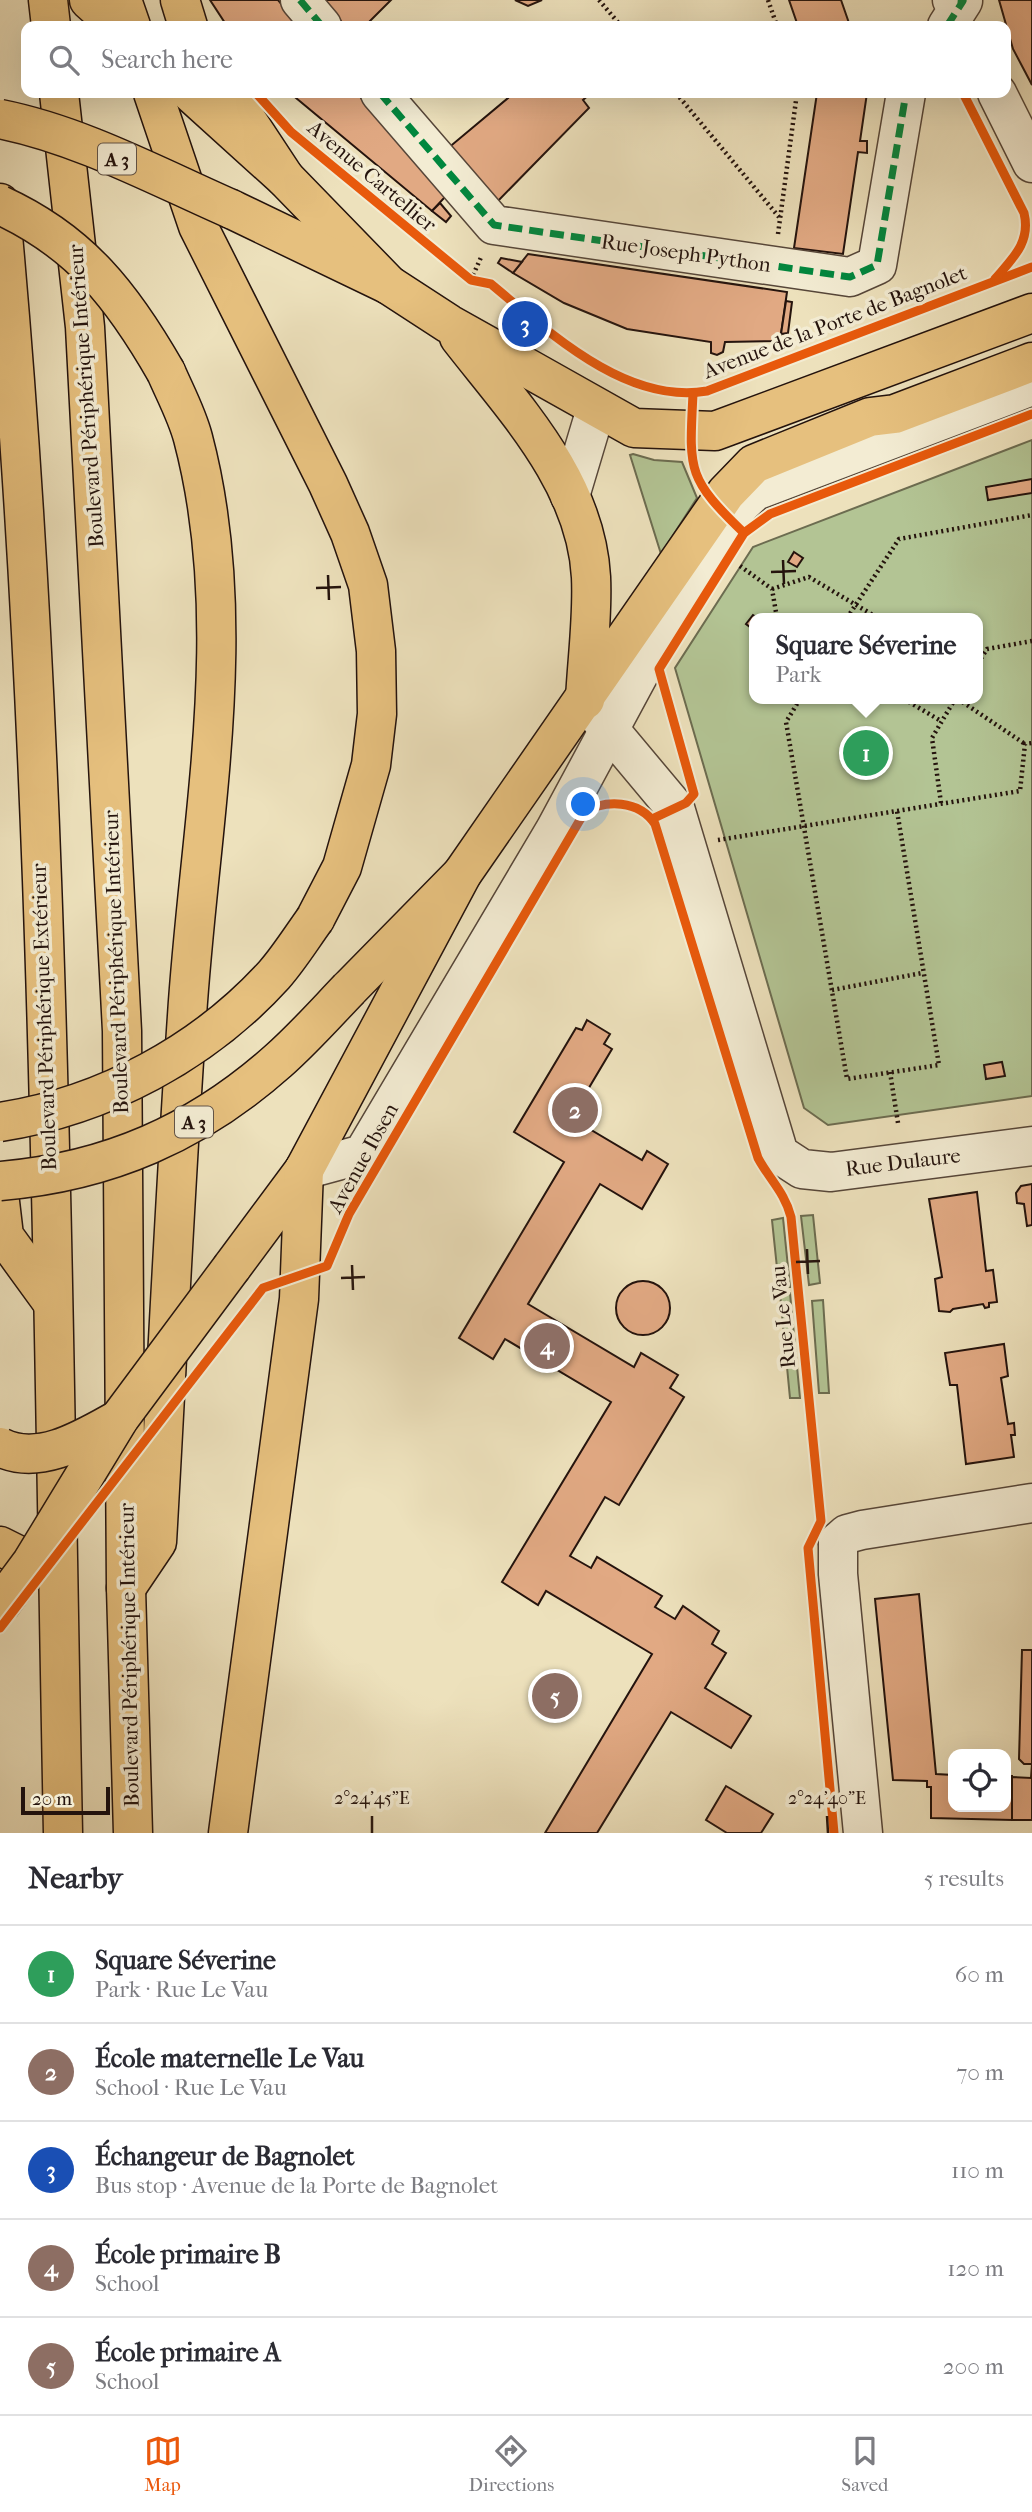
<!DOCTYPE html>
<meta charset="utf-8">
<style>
body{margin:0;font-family:"IM FELL French Canon",serif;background:#f7f7f7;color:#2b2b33}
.controls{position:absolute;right:21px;bottom:21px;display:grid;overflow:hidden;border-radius:14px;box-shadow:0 7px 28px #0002}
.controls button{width:63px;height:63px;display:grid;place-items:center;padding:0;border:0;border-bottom:2px solid #e1e1e2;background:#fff;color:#2b2b33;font:35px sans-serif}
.scale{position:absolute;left:21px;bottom:18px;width:89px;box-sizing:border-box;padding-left:7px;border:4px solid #24130d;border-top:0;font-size:19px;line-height:24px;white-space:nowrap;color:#24130d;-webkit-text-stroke:5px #f3ecd3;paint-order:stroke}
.you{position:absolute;left:584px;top:805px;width:24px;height:24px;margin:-18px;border:5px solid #fff;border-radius:50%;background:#1a73e8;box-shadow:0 0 0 10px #1a73e833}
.badge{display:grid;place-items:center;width:46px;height:46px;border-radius:50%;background:#ea580c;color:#fff;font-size:23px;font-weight:700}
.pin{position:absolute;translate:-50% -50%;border:4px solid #fff;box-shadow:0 2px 7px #0006}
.popup{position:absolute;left:749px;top:613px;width:234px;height:91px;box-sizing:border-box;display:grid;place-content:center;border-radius:14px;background:#fff;filter:drop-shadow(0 2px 5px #0005);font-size:23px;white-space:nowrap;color:#7c7c81}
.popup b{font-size:26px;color:#2b2b33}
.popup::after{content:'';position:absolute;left:50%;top:100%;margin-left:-14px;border:14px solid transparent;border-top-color:#fff}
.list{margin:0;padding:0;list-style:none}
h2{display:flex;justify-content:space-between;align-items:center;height:91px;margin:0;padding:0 28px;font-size:30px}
h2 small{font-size:23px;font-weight:400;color:#7c7c81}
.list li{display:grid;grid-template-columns:46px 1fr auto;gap:21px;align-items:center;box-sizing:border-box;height:98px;padding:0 28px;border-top:2px solid #e1e1e2}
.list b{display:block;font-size:26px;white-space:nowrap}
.list p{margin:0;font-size:23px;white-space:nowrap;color:#7c7c81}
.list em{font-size:23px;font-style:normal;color:#7c7c81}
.icon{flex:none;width:38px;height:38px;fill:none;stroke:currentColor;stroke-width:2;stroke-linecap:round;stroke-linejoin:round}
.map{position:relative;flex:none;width:1032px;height:1833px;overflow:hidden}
.search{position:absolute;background:#fff;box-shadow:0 7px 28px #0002;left:21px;right:21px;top:21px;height:77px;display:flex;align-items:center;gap:18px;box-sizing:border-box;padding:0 24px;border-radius:14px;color:#7c7c81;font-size:26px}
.sheet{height:581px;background:#fff}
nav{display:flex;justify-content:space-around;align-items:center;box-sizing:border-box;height:98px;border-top:2px solid #e1e1e2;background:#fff;font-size:19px;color:#7c7c81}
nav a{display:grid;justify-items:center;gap:4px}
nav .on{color:#ea580c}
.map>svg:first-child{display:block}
.green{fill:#b3c494;stroke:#6c6c50;stroke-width:2;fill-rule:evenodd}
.building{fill:#e1a983;stroke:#24130d;stroke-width:2}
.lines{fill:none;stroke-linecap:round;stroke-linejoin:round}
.minor-casing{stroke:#564639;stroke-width:41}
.major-casing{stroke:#24130d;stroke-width:41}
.highway-casing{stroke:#24130d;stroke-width:41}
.path{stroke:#24130d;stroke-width:4.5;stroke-dasharray:2 3.5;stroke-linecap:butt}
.minor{stroke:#f3ecd3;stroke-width:38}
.major{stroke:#e6c07e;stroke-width:38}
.highway{stroke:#e6c07e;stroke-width:38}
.major-bridge-casing{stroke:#24130d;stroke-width:41;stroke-linecap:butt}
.highway-bridge-casing{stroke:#24130d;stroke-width:41;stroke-linecap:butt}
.major-bridge{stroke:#e6c07e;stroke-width:38}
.highway-bridge{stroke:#e6c07e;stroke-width:38}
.quiet{stroke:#00873e;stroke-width:7;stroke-dasharray:14 7;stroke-linecap:butt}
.cycleway-casing{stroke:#f3ecd3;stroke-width:13}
.cycleway{stroke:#e8590c;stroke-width:9}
.ticks{fill:none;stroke:#24130d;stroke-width:2.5}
.labels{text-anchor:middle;stroke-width:7;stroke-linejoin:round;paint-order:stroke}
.shield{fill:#f3ecd3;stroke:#625448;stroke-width:2}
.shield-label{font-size:19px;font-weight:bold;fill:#24130d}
.street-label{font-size:21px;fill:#24130d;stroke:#f3ecd3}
.ticks-label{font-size:18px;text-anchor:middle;fill:#24130d;stroke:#f3ecd3;stroke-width:7;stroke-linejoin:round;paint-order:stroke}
</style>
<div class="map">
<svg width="1032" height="1833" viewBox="0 0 1032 1833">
<rect width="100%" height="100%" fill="#ede1bc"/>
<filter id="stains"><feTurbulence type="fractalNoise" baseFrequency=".00286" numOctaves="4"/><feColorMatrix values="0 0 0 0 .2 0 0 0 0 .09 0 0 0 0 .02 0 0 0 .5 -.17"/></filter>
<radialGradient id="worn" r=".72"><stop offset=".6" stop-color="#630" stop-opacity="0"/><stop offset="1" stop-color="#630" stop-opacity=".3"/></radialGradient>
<!-- green -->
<g class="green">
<path d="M1032 440V1096L828 1125 804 1108 675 668 753 547ZM754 618H978V699H754Z"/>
<path d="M633 454 654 460 682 462 697 498 661 554 630 455Z"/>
<path d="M813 1215 820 1283 809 1285 801 1216Z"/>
<path d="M783 1218 790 1287H779L772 1220Z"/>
<path d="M790 1293 800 1398H790L780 1294Z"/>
<path d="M823 1300 829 1393H819L812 1301Z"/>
</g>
<!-- building -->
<g class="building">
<path d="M210 0H278L300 26H227Z"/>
<path d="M323 0H391L365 26H345Z"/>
<path d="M515 0H542L528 6Z"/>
<path d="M789 0H841L850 26H798Z"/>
<path d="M999 0H1032V85L1013 49Z"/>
<path d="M290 93H357L445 197 432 211Z"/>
<path d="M514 93H591L583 100 589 108 495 204 447 149Z"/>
<path d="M817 93H867L860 141H867V153L858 152 843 254 794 248Z"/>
<path d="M440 203 451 216 446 222 432 211Z"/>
<path d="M528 254 787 292 780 341 725 342 723 352 717 355 711 353V342L627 329 564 303 513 273Z"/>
<path d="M501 258 522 262 513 273 498 263Z"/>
<path d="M786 301 792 302 788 333 781 334Z"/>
<path d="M1032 479V493L988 500 986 487Z"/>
<path d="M794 552 803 558 797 567 788 562Z"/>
<path d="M753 615 758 618H754V630L746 624Z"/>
<path d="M587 1020 610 1034 604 1044 612 1049 571 1118 642 1160 647 1151 668 1164 642 1209 600 1184 528 1304 634 1367 641 1353 678 1375 670 1388 684 1397 619 1505 605 1497 570 1556 591 1568 597 1557 662 1596 655 1607 675 1619 683 1606 719 1631 712 1644 726 1653 705 1688 751 1716 731 1748 671 1712 597 1833H545L652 1654 546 1591 538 1605 502 1582 611 1402 505 1339 493 1359 459 1338 564 1162 514 1132 576 1028 582 1030Z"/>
<path d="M1002 1062 1005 1076 986 1079 984 1065Z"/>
<path d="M1032 1184V1225L1027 1226 1024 1204 1017 1203 1016 1193 1021 1186Z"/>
<path d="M977 1192 986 1271 993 1270 997 1302 989 1303V1307L985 1308 983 1304 953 1309 950 1312 939 1311 935 1279 942 1277 929 1199Z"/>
<circle cx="643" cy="1308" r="27"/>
<path d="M1004 1344 1008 1376 1001 1378 1008 1424 1014 1423 1015 1435H1011L1014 1457 966 1464 957 1385H950L945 1353Z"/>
<path d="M919 1594 936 1774 953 1775V1807H1006V1776H1012V1820L931 1818V1787H927V1781L893 1780 875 1599Z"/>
<path d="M1022 1650H1032V1820H1012V1777L1031 1778 1032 1764H1024L1019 1759Z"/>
<path d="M726 1786 773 1814 761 1833H727L706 1820Z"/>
</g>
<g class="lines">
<defs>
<g id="minor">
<path d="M300 0 322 26"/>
<path d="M947 26 963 1 952 0"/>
<path d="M380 93 494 225 850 277 877 265 906 93"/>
<path d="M997 93 1032 163"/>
<path d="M570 496 596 409"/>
<path d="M593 710 675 808 779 1154 802 1169 831 1172 1032 1146"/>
<path d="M304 1170 363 1154 555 830 673 611 739 506 755 491 1032 386"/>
<path d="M838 1542V1574L863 1833"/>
<path d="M838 1542 847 1534 862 1530 1032 1503"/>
</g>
<g id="major">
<path d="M89 0 118 26"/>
<path d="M191 93 285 178 389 285 449 324 634 428 715 431 1032 313"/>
<path d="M459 337C514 408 586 482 591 577 593 617 587 659 585 700"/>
<path d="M232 1267 304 1170 462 874 726 493 754 464 870 417 895 414 1032 362"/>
<path d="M0 1546 32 1562"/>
</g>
<g id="highway">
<path d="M48 0 51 26"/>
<path d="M122 0 131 26"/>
<path d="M180 0 188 26"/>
<path d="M59 93 85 327 122 1031 126 1588 133 1833"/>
<path d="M153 93 198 226 328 484 350 533 368 585 376 651 377 714 371 765 342 867 315 919"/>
<path d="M229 93 285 178"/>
<path d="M0 203C51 744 52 1290 63 1833"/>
<path d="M231 209 389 285"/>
<path d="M349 989 462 874"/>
<path d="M0 1202 4 1236 52 1302"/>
<path d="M126 1588 157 1542C167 1367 175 1191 187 1016 199 825 243 627 193 438 187 415 175 393 166 372"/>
<path d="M228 1833 299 1299 304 1170"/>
</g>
</defs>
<!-- minor casing -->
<use href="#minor" class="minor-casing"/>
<!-- major casing -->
<use href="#major" class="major-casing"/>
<!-- highway casing -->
<use href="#highway" class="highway-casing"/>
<!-- path -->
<g class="path">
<path d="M599 0 621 26"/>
<path d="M768 0 777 26"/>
<path d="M676 93 779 217"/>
<path d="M778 234 797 93"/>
<path d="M471 280 482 255"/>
<path d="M740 566 772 589 777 618"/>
<path d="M772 589 809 577 878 618"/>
<path d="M847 618 899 539 1032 515"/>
<path d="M978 663 987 649 1032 641"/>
<path d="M800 699 786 722 847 1079 939 1065 897 811"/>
<path d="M904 699 941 721"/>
<path d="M958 699 1025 744"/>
<path d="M941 803 932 738 955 699"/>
<path d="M718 840 1020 791 1025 744 1032 743"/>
<path d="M832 990 922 973"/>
<path d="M890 1072 898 1123"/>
</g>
<!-- minor -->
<use href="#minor" class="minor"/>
<!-- major -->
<use href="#major" class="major"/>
<!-- highway -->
<use href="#highway" class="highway"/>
<defs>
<g id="major-bridge">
<path d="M0 1447C39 1467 85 1438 119 1419"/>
<path d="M0 1605 32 1562 119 1419 232 1267"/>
</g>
<g id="highway-bridge">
<path d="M0 119C80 135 156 176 231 209"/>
<path d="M0 205C81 242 123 297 166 372"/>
<path d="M0 1122C104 1106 203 1053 274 975 289 958 302 937 315 919"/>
<path d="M0 1181C108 1172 197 1133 278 1061 303 1039 326 1013 349 989"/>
</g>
</defs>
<!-- major-bridge casing -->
<use href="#major-bridge" class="major-bridge-casing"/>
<!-- highway-bridge casing -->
<use href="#highway-bridge" class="highway-bridge-casing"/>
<!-- major-bridge -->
<use href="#major-bridge" class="major-bridge"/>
<!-- highway-bridge -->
<use href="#highway-bridge" class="highway-bridge"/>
<!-- quiet -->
<g class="quiet">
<path d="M300 0 322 26"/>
<path d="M947 26 963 1 952 0"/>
<path d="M380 93 494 225 850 277 877 265 906 93"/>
</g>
<defs>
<g id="cycleway">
<path d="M256 93 291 132 471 280 491 284C549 332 626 405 707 391L1032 267"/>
<path d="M963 93 1024 213C1031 242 1013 258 995 279"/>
<path d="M693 394C689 471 687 478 744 533"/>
<path d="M652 819 686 803 694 794 659 669 744 533 770 514 1032 414"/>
<path d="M0 1628 263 1288 327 1266 349 1214 584 813C605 799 639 800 655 824L758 1158C770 1180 785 1193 791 1217L821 1521 808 1548 834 1833"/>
</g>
</defs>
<!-- cycleway casing -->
<use href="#cycleway" class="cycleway-casing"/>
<!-- cycleway -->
<use href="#cycleway" class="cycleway"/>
</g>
<!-- ticks -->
<path class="ticks" d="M783 560 784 584M771 572 796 571M328 575 329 600M316 588 341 587M807 1249 808 1274M796 1262 820 1261M352 1265 353 1290M341 1278 365 1277M372 1816V1833M827 1816 828 1833"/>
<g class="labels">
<!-- shield labels -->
<g class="shield">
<rect x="98" y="143.5" width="38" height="31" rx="5"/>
<rect x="175" y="1106.5" width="38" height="31" rx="5"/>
</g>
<g class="shield-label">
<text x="117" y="166">A 3</text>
<text x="194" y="1129">A 3</text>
</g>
<!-- street labels -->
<g class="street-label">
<text transform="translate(372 176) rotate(40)" y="7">Avenue Cartellier</text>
<text transform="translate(686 253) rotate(8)" y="7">Rue Joseph Python</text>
<text transform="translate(835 322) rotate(-21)" y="7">Avenue de la Porte de Bagnolet</text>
<text transform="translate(86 396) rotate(-94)" y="7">Boulevard Périphérique Intérieur</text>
<text transform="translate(116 962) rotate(-92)" y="7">Boulevard Périphérique Intérieur</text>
<text transform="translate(44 1017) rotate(-92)" y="7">Boulevard Périphérique Extérieur</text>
<text transform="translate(363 1158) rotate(-61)" y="7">Avenue Ibsen</text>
<text transform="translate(903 1162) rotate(-7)" y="7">Rue Dulaure</text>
<text transform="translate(783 1317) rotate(-96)" y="7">Rue Le Vau</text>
<text transform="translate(129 1655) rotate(-91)" y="7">Boulevard Périphérique Intérieur</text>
</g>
</g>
<g class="ticks-label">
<text x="372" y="1804">2°24'45"E</text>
<text x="827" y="1804">2°24'40"E</text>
</g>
<rect width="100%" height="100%" filter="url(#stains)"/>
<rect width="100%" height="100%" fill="url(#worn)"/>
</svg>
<div class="controls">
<button><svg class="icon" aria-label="locate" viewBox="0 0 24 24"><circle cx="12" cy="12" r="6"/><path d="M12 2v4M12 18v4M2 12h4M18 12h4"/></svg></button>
</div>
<div class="scale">20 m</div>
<div class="you"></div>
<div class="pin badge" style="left:866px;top:753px;background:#2e9e5b">1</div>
<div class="popup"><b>Square Séverine</b>Park</div>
<div class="pin badge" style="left:575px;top:1110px;background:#8d6e63">2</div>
<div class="pin badge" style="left:525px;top:324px;background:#1a4fb4">3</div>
<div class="pin badge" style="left:547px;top:1346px;background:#8d6e63">4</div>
<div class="pin badge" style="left:555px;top:1696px;background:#8d6e63">5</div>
<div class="search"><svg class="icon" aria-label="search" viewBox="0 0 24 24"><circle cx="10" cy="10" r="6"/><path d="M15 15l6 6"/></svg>Search here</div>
</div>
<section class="sheet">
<h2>Nearby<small>5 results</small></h2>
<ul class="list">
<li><span class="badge" style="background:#2e9e5b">1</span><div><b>Square Séverine</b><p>Park · Rue Le Vau</p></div><em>60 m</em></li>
<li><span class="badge" style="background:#8d6e63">2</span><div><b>École maternelle Le Vau</b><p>School · Rue Le Vau</p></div><em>70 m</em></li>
<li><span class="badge" style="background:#1a4fb4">3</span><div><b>Échangeur de Bagnolet</b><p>Bus stop · Avenue de la Porte de Bagnolet</p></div><em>110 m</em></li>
<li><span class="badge" style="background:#8d6e63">4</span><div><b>École primaire B</b><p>School</p></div><em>120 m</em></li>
<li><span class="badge" style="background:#8d6e63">5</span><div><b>École primaire A</b><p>School</p></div><em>200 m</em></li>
</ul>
</section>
<nav>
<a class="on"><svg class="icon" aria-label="map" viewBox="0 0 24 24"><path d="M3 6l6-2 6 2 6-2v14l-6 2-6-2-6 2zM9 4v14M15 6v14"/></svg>Map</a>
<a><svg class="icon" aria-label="directions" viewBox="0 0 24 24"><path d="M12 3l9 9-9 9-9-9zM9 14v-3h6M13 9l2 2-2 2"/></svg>Directions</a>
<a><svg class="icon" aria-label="saved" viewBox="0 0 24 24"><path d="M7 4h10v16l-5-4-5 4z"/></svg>Saved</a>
</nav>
